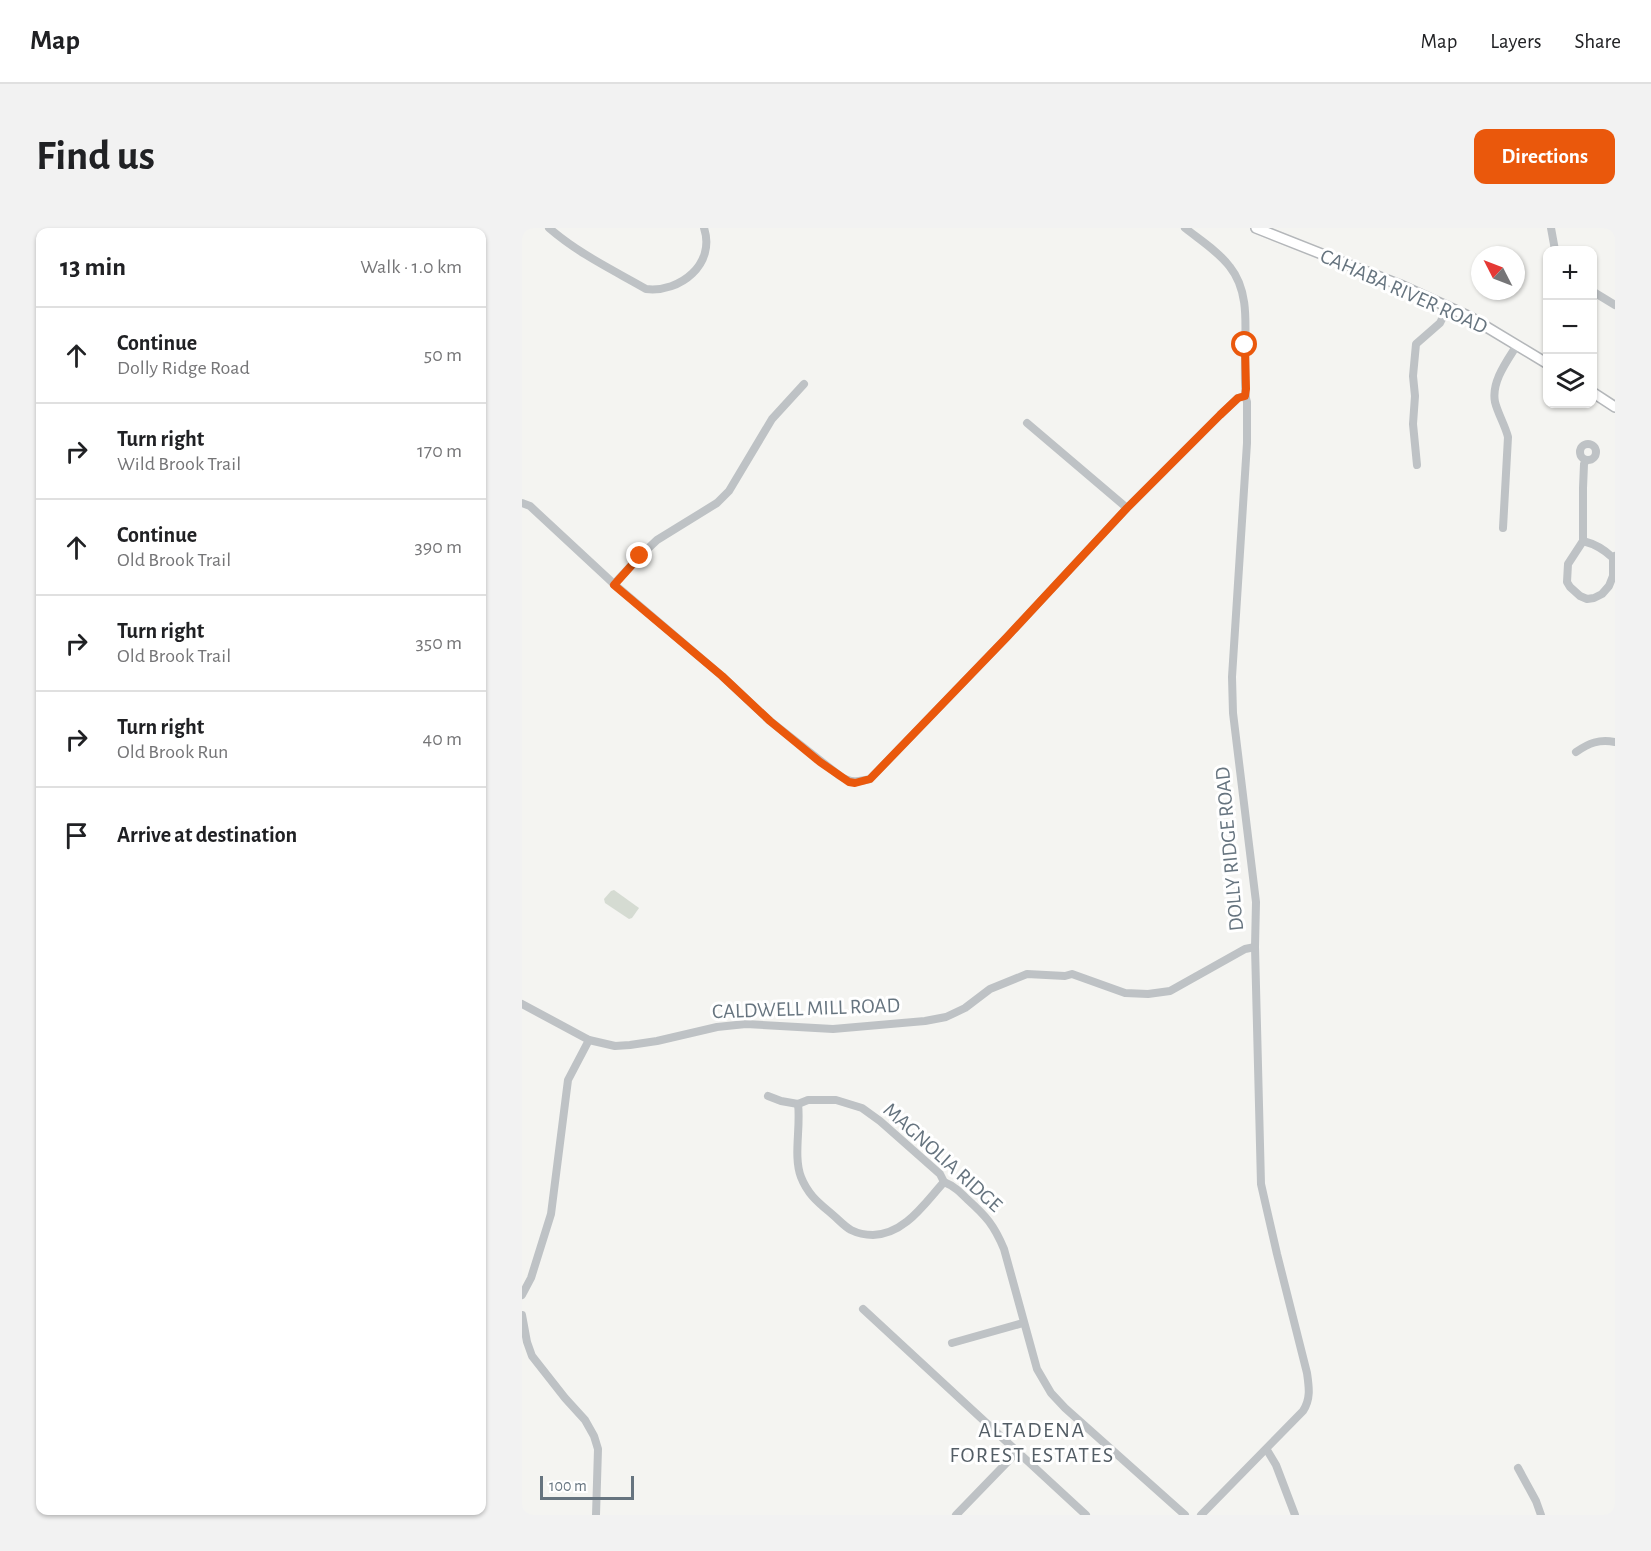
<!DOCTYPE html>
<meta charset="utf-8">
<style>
body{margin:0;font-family:"Alegreya Sans",sans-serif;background:#f2f2f2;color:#202124}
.controls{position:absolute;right:18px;top:18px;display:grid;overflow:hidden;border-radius:12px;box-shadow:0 2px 4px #0004}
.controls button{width:54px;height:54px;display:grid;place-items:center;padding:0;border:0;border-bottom:2px solid #e0e0e0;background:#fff;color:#202124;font:30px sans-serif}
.compass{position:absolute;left:949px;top:18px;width:54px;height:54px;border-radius:50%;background:#fff;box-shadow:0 2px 4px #0004;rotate:312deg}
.scale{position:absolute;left:18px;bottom:15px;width:94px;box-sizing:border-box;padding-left:6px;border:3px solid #66747f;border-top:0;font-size:16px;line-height:21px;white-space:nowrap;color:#66747f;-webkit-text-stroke:4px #fff;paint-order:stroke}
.stop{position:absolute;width:18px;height:18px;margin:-14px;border:4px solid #ea580c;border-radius:50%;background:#fff}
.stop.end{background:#ea580c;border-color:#fff;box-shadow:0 2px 6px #0008}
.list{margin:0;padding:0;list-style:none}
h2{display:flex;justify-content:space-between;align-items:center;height:78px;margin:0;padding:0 24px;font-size:26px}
h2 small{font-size:20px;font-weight:400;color:#757577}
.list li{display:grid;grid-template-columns:39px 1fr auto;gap:18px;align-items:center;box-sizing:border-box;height:96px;padding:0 24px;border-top:2px solid #e0e0e0}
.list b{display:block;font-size:22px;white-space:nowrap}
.list p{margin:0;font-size:20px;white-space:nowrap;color:#757577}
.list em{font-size:20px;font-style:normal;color:#757577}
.icon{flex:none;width:33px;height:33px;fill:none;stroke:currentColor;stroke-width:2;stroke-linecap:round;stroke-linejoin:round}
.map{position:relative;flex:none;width:1093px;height:1287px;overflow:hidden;border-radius:12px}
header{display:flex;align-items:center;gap:36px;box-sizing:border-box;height:84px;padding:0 30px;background:#fff;border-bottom:2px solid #e0e0e0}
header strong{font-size:28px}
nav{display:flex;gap:33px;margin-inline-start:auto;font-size:21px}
.intro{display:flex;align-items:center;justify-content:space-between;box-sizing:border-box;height:144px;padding:0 36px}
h1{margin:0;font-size:42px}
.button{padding:15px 27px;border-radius:12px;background:#ea580c;color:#fff;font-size:21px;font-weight:700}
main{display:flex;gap:36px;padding:0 36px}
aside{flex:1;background:#fff;border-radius:12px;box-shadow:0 2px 4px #0004}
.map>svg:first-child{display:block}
.green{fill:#d5dbd2}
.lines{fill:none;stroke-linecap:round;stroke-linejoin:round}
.major-casing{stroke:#b4b7ba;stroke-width:12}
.minor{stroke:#bec2c5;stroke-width:8}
.major{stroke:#fff;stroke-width:9}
.route{stroke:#ea580c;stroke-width:8}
.labels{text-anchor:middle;stroke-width:6;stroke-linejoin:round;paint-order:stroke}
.street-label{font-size:21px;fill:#66747f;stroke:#fff}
.neighbourhood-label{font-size:22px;letter-spacing:1.5px;fill:#535d65;stroke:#fff}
</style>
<header>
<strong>Map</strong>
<nav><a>Map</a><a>Layers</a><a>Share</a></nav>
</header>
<div class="intro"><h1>Find us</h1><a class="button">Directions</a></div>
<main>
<aside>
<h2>13 min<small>Walk · 1.0 km</small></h2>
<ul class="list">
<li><svg class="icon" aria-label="ahead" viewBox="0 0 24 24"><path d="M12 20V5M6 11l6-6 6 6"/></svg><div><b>Continue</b><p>Dolly Ridge Road</p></div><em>50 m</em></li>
<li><svg class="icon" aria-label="right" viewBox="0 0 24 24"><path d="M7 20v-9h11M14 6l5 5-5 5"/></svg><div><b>Turn right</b><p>Wild Brook Trail</p></div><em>170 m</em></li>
<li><svg class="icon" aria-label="ahead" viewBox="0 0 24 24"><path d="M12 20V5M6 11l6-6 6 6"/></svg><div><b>Continue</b><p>Old Brook Trail</p></div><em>390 m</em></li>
<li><svg class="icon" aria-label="right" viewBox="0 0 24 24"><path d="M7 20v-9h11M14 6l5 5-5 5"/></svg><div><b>Turn right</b><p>Old Brook Trail</p></div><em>350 m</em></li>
<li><svg class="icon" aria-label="right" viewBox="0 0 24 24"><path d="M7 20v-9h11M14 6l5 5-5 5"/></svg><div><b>Turn right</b><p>Old Brook Run</p></div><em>40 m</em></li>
<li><svg class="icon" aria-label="arrive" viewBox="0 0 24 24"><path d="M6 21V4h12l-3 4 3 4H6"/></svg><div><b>Arrive at destination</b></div></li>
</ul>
</aside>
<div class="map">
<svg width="1093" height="1287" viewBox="0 0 1093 1287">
<rect width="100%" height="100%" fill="#f4f4f1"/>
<!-- green -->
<path class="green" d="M92 662 117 680 110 690 107 691 83 675 82 671 89 663Z"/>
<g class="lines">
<defs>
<g id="major">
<path d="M734 0 878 57 948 89 1026 136"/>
<path d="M1070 164 1093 179"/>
</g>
</defs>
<!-- major casing -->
<use href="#major" class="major-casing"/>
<!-- minor -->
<g class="minor">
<path d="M27 0C57 26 91 42 124 61 158 65 194 36 182 0"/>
<path d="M663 0C678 12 697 24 708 39 728 64 723 99 723 129 723 139 722 166 725 174V215L710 449 711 485 734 674 733 719 739 956 755 1026 785 1145C787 1159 789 1171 781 1183L679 1287"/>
<path d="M1029 0 1033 22"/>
<path d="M1070 63 1093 77"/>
<path d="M505 195 605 280"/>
<circle cx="1066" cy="224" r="8"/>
<path d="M1064 232 1062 236 1061 260V313L1046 336 1045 354 1048 359 1058 368 1065 371 1072 370 1080 366 1087 358 1091 348V330L1093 328"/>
<path d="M895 237 891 196 893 168 891 148 894 116 918 95 926 79"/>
<path d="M0 275 8 278 92 356 200 448 248 493 318 548C329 555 336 554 348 551L485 409 605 280 698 187 716 170 723 168"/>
<path d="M981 300 986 209C983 197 976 186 973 174 969 154 985 133 995 117"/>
<path d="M1061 313C1073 316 1082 321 1091 330"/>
<path d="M92 356 118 328 135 312 195 275 207 263 250 191 282 156"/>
<path d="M1054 524C1067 515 1077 511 1093 514"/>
<path d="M0 776 67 812 93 818 108 817 135 813 195 799 224 796 311 801 403 793 424 789 443 780 468 761 505 746 543 748 550 746 603 765 626 766 648 763 723 721 733 719"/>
<path d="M246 868 259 873 276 876 286 872H314L340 880 358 893 418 946 422 954C432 958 438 964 445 971 464 988 472 997 482 1021L515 1141 529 1165 543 1180 663 1287"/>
<path d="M276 876C279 899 271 928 279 949 286 967 297 975 311 987 317 992 322 998 329 1002 335 1005 344 1007 351 1007 383 1006 402 976 422 954"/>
<path d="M0 1067 9 1050 29 986 46 852 67 812"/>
<path d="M341 1081 564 1287"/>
<path d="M0 1087 5 1114 10 1128 43 1170 63 1192 72 1208 76 1221 74 1287"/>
<path d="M430 1115 501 1095"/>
<path d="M745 1222 754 1237 773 1287"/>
<path d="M996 1240 1014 1273 1019 1287"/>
<path d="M434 1287 495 1224"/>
</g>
<!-- major -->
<use href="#major" class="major"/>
</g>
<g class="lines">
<!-- route -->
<path class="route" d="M118 328 92 357 200 448 248 493 298 534 327 554 333 555 348 551 485 409 605 280 698 187 716 170 723 168 724 161 723 117"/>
</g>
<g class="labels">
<!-- street labels -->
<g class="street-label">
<text transform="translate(882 63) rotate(24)" y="7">CAHABA RIVER ROAD</text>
<text transform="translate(707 621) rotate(-95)" y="7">DOLLY RIDGE ROAD</text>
<text transform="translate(284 780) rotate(-2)" y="7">CALDWELL MILL ROAD</text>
<text transform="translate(421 929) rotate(42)" y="7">MAGNOLIA RIDGE</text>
</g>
<!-- neighbourhood labels -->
<g class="neighbourhood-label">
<text x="510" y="1209">ALTADENA<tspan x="510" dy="25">FOREST ESTATES</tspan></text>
</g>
</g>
</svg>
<div class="controls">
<button>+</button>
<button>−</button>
<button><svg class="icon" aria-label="layers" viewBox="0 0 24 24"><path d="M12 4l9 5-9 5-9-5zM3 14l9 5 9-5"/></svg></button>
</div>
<svg class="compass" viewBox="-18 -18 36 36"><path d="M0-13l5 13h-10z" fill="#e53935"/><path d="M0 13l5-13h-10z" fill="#757577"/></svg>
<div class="scale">100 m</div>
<div class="stop" style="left:723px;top:117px"></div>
<div class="stop end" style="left:118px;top:328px"></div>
</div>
</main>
